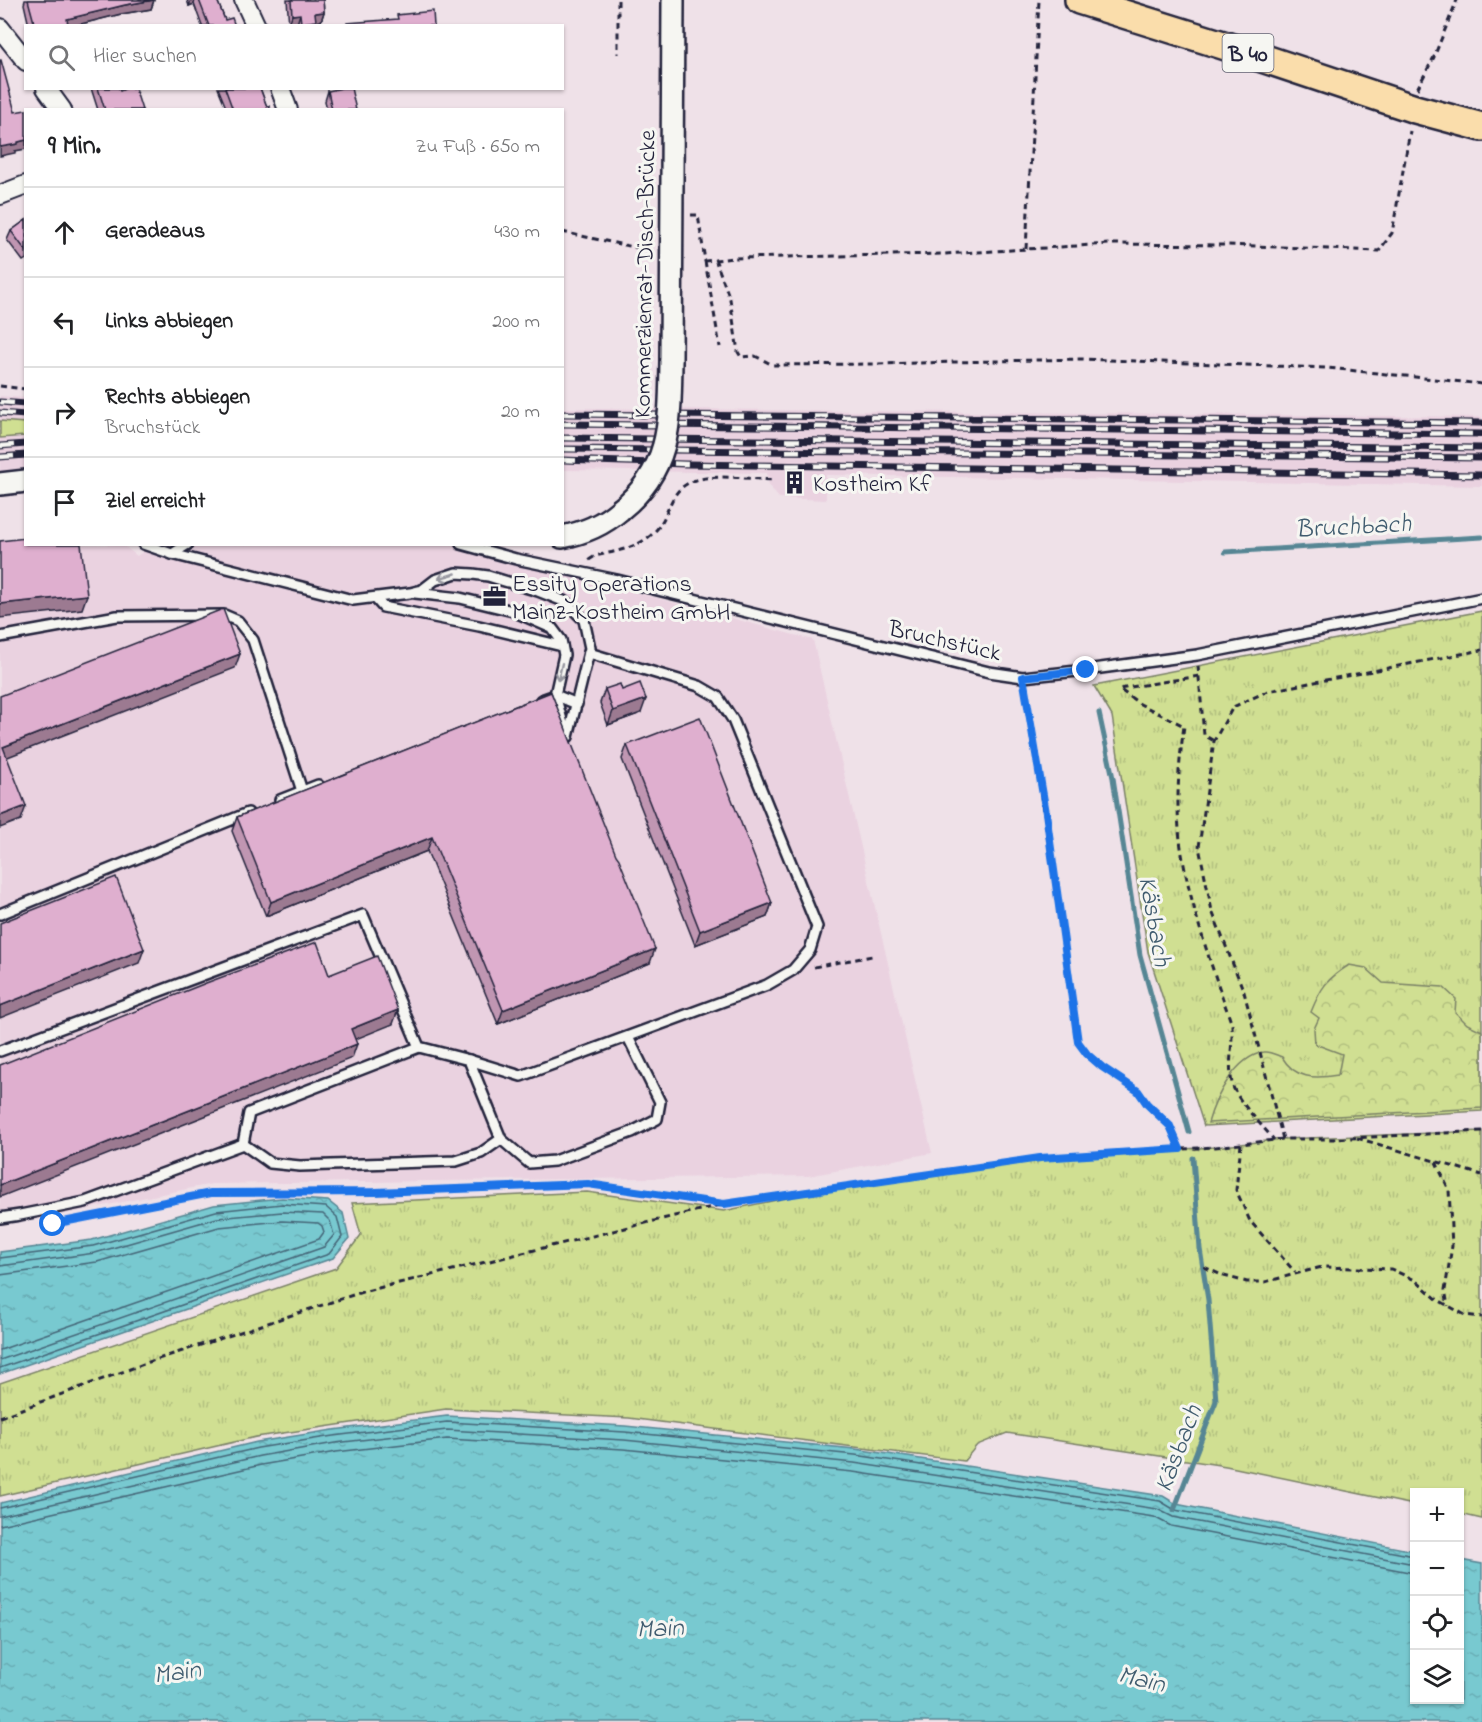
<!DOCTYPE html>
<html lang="de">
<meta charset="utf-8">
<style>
body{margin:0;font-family:"Indie Flower",sans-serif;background:#f2f2f2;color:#202124}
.controls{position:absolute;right:18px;bottom:18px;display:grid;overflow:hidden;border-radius:0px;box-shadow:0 2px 4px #0004}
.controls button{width:54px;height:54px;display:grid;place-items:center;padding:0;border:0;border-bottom:2px solid #e0e0e0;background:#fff;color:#202124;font:30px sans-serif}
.stop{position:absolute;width:18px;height:18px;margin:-14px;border:4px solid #1a73e8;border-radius:50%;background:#fff}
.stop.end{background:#1a73e8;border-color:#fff;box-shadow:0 2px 6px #0008}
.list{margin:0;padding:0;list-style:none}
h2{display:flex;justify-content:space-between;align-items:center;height:78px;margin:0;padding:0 24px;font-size:26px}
h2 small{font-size:20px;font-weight:400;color:#757577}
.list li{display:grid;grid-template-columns:39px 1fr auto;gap:18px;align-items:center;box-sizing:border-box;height:90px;padding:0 24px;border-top:2px solid #e0e0e0}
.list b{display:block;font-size:22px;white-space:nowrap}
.list p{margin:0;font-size:20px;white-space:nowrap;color:#757577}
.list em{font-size:20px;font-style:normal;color:#757577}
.icon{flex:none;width:33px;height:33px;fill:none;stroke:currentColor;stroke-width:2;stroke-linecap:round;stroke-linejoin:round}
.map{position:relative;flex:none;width:1482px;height:1722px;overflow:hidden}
.search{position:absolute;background:#fff;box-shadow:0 2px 4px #0004;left:24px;top:24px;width:540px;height:66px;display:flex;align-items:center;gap:15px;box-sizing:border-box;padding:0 21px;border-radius:0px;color:#757577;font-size:22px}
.panel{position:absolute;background:#fff;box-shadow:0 2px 4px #0004;left:24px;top:108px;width:540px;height:438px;border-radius:0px}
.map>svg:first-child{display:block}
.built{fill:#ead2e0}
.grass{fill:url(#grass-tufts);stroke:#798066;stroke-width:1.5}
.forest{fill:url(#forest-crowns);stroke:#798066;stroke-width:1.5}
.green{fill:#d0df92;stroke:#798066;stroke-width:1.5}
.water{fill:url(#water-ripples);stroke:#568694;stroke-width:1.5}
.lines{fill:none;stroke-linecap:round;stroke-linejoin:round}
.shore{stroke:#446577;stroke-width:1.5}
.stream{stroke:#568694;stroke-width:5}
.service-casing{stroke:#22223b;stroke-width:14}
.minor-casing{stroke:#22223b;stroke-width:22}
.tertiary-casing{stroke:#22223b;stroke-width:26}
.primary-casing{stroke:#22223b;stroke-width:32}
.path{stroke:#22223b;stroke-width:3;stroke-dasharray:6 4.5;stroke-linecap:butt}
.service{stroke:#f6f6f2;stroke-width:9}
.minor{stroke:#f6f6f2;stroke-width:18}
.tertiary{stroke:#f6f6f2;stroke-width:21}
.primary{stroke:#faddab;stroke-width:27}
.rail-casing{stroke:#22223b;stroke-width:7}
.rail{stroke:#f6f6f2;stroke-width:4.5;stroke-dasharray:14;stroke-linecap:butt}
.tertiary-bridge-casing{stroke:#22223b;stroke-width:26;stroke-linecap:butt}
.tertiary-bridge{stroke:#f6f6f2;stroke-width:21}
.wall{fill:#c096b2;stroke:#22223b;stroke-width:1.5}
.shaded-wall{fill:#9c7a91;stroke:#22223b;stroke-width:1.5}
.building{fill:#dfafcf;stroke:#22223b;stroke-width:1.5}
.oneway{stroke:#9797a0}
.route{stroke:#1a73e8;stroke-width:8}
.labels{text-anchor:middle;stroke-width:6;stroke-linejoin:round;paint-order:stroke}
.shield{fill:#f6f6f2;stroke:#626272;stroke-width:1.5}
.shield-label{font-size:22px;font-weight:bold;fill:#22223b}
.street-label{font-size:24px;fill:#22223b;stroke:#f6f6f2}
.poi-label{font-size:24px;fill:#22223b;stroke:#f6f6f2;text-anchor:start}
.water-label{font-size:26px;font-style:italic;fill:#405c6f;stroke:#f6f6f2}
</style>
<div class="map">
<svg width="1482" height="1722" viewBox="0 0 1482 1722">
<defs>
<pattern id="grass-tufts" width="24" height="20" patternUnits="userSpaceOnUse" patternTransform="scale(1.5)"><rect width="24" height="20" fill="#d0df92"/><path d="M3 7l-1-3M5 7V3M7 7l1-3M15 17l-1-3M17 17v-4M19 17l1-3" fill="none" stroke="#b2bf7f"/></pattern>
<pattern id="forest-crowns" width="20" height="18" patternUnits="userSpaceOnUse" patternTransform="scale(1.5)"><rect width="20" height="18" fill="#d0df92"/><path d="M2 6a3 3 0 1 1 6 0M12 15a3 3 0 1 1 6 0" fill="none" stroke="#b2bf7f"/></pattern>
<pattern id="water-ripples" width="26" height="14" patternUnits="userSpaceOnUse" patternTransform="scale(1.5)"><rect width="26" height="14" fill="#78c9d0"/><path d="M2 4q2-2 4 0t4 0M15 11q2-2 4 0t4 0" fill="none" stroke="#68acb4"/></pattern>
</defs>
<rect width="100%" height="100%" fill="#efe1e8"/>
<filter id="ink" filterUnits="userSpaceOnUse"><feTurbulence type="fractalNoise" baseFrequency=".0167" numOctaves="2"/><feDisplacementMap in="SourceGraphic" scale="12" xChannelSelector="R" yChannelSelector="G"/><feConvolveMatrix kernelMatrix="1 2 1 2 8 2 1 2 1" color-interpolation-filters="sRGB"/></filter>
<g filter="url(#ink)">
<!-- built -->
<g class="built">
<path d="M0 396 25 398V423L0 421Z"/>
<path d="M563 408 1482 417V486L826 475V500L779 498 769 486 767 473 563 470Z"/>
<path d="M25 436V468L0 471V438Z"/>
<path d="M35 544 123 545 137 556 153 544 485 545 563 562 638 593 813 640 932 1153 808 1176 212 1184 53 1216 0 1222V548Z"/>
</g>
<!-- grass -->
<g class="grass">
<path d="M1482 611V1111L1204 1126 1148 952 1112 716 1094 686Z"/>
<path d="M1482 1131V1519L1460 1514V1492H1414V1505L1226 1466 1007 1433 977 1445 964 1461 629 1418 446 1409 256 1437 0 1496V1383L336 1268 361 1235 352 1203 587 1192 724 1211 818 1191 1040 1158 1215 1147 1283 1139Z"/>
</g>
<!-- forest -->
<path class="forest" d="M1349 965 1366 968 1383 983 1443 987 1456 999 1455 1012 1467 1024 1482 1031V1108L1208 1123C1215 1098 1235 1057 1264 1052 1269 1051 1276 1055 1282 1057 1295 1079 1314 1079 1338 1075L1342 1054 1315 1044 1314 1029 1319 1018 1311 1012C1321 987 1327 979 1349 965Z"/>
<!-- green -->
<path class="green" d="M0 421 25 423V436L0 438Z"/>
<!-- water -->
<g class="water">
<path d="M282 1198 328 1201 343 1213 349 1239 333 1258 0 1374V1252L92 1240 214 1205Z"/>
<path d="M447 1416 625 1426 855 1449 1163 1496 1176 1504 1414 1551V1700H1460V1560L1482 1564V1722H0V1503L257 1442 333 1430Z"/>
</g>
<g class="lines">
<!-- shore -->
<g class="shore">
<path d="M0 1258 93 1246 216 1211 282 1204 326 1207 337 1217 342 1237 329 1254 0 1368"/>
<path d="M0 1266 95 1253 217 1218 282 1212 323 1214 330 1221 334 1235 324 1247 0 1360"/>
<path d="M0 1275 97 1262 219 1227 282 1221 318 1223 322 1226 324 1232 319 1239 0 1350"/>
<path d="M0 1508 258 1448 333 1436 447 1422 625 1432 855 1455 1160 1501 1175 1510 1414 1556"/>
<path d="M0 1516 260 1456 335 1443 447 1430 624 1440 854 1463 1157 1509 1173 1517 1414 1564"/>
<path d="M0 1525 261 1465 336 1452 447 1439 623 1449 853 1472 1154 1517 1171 1526 1414 1573"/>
</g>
<!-- stream -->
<g class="stream">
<path d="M1225 552 1482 537"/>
<path d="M1099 713 1113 778 1140 955 1189 1132"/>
<path d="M1174 1510 1216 1401 1208 1300 1200 1249 1193 1158"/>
</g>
<defs>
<g id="service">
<path d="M143 544 172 554 353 600 410 593 422 590 435 580 456 573 473 574 488 576 538 591 566 602 584 620 590 648 568 737"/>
<path d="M461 544 516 559 617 580 989 672 1023 677 1086 670 1197 655 1482 598"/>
<path d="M172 554 188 544"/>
<path d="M415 593 460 598 513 611 552 628 561 640 564 655 555 695 563 724"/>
<path d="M375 598 383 607 479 626 562 646"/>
<path d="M0 637 117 616 224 615 238 621 253 640 302 791"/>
<path d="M541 700 555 695 577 704"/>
<path d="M280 800 318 785"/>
<path d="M0 914 248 813"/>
<path d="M0 1051 363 915 419 1047 469 1060 521 1076 767 985 793 970 810 950 817 927 733 720 718 697 699 686 589 653"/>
<path d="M469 1060 501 1139 529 1163 554 1161 632 1132 657 1119 660 1102 628 1037"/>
<path d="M243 1144 249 1113 419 1047"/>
<path d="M0 1218 20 1215 85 1202 243 1144 270 1163 300 1166 456 1161 481 1153 501 1139"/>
</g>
<g id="minor">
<path d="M244 0 256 26"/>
<path d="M0 28 26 61"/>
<path d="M46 88 62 110"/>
<path d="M280 88 288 110"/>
<path d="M0 195 26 185"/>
</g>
<g id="tertiary">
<path d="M671 361 673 0"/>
<path d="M0 484 26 481"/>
<path d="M562 537C584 533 604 524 620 510"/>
</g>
<path id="primary" d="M1079 0 1223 45 1415 109 1482 127"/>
</defs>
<!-- service casing -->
<use href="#service" class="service-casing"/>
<!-- minor casing -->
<use href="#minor" class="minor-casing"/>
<!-- tertiary casing -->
<use href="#tertiary" class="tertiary-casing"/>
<!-- primary casing -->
<use href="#primary" class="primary-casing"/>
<!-- path -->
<g class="path">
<path d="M618 0V54"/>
<path d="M1417 89 1434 57 1457 0"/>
<path d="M691 215H698L705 261 734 258 944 254 1110 244 1228 245 1379 251 1392 233 1410 131"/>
<path d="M562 232 653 251V250"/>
<path d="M1026 249 1039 0"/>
<path d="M715 259 730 299 738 352 741 357 755 356 773 365 874 364 1081 359 1328 368 1482 384"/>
<path d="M705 261 720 347"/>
<path d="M0 386 26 389"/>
<path d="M589 560 595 556C617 551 641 548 657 529 671 512 669 488 696 480 716 474 753 479 774 480"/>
<path d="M1198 666 1204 735 1214 741"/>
<path d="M1199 676 1119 689 1140 704 1184 726C1178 769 1175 812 1182 854 1192 912 1213 970 1232 1025 1233 1044 1228 1064 1232 1083 1235 1099 1263 1126 1274 1140"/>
<path d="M1025 690 1045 813 1078 1042 1087 1054 1102 1067 1138 1091 1147 1104 1169 1126 1180 1149"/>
<path d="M814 967 872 956"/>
<path d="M1357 1138 1482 1175"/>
<path d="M1283 1139 1244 992 1212 911 1199 847 1214 741 1233 707 1268 691 1482 650"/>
<path d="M1241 1144 1236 1190 1250 1221 1295 1272"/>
<path d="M1436 1162 1449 1190 1452 1246 1445 1290 1448 1306"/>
<path d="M49 1224 211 1193 375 1192 588 1184 722 1204"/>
<path d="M1204 1267 1224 1276 1247 1282H1265L1322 1267 1391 1269 1415 1280 1438 1300 1465 1315 1482 1317"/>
<path d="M0 1417 149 1362 362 1292 724 1204 1040 1158 1215 1147 1283 1139H1334L1482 1131"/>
</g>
<!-- service -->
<use href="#service" class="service"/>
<!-- minor -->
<use href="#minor" class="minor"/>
<!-- tertiary -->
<use href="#tertiary" class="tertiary"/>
<!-- primary -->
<use href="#primary" class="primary"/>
<defs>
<g id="rail">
<path d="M0 402 26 404"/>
<path d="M0 413 26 415"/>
<path d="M562 414 1482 423"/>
<path d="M562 424 1482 434"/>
<path d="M562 438 1482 448"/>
<path d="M0 446 26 444"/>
<path d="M562 449 1482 458"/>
<path d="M0 457 26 455"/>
<path d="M562 460 686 464 1482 475"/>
</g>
</defs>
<!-- rail casing -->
<use href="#rail" class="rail-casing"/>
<!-- rail -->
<use href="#rail" class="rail"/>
<defs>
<path id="tertiary-bridge" d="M620 510C672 469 670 420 671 361"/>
</defs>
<!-- tertiary-bridge casing -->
<use href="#tertiary-bridge" class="tertiary-bridge-casing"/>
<!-- tertiary-bridge -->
<use href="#tertiary-bridge" class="tertiary-bridge"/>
</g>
<!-- wall -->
<g class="wall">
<path d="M25 0H154L151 9 121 14 73 26H29L24 4Z"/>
<path d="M187 0H217L225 20 235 26H202L194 4 189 6Z"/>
<path d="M287 0H323L324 12 321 21 316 22 315 26H297V24L289 25Z"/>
<path d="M91 88H119L120 91 142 110H98Z"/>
<path d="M218 88H260L267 107 271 110H227Z"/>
<path d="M328 91 356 110H327L325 101Z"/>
<path d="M26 220V259L23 261 7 240 11 231Z"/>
<path d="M605 689 641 713 608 725 600 703Z"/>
<path d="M551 692 650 963 498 1024 427 851 266 916 232 831 237 817Z"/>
<path d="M627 745 772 903 767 917 695 945 622 759Z"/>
</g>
<!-- shaded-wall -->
<g class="shaded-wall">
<path d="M154 0 151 9 121 14 73 26H64L67 19 125 5Z"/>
<path d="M191 0H195L194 4 189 6Z"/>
<path d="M324 12 321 21 316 22 315 26H300L301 23 315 13Z"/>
<path d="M300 14 297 24 289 25 292 15Z"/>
<path d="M26 140V149L15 151V153L0 156V147Z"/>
<path d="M87 595 82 609 0 618V604Z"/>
<path d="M240 654 235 668 0 760 3 747Z"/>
<path d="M646 699 641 713 608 725 613 711Z"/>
<path d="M26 806 21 820 0 828V816Z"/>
<path d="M432 837 427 851 266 916 271 902Z"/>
<path d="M772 903 767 917 695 945 700 931Z"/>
<path d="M144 949 139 963 0 1018V1006Z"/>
<path d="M655 949 650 963 498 1024 503 1010Z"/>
<path d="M398 1010 393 1024 346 1043 351 1029Z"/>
<path d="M357 1044 352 1058 0 1197V1185Z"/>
</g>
<!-- building -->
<g class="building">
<path d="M28 0H154L125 5 67 19 68 25 65 26H35Z"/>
<path d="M199 0H217L225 20 232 18 235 26H209Z"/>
<path d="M291 0H323L324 12 315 13 316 21 301 23 300 14 292 15Z"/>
<path d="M433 11 434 26H347V23L398 19 397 15Z"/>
<path d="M0 60H1L15 112 26 110V140L18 142V144L0 147Z"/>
<path d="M98 88H119L120 91 127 88H135L142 110H105Z"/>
<path d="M225 88H260L267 107 269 106 271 110H233Z"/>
<path d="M342 88H351L356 110H332L328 91Z"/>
<path d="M26 220V251L11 231Z"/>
<path d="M26 538V544H81L87 595 0 604V541Z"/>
<path d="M223 609 240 654 3 747 26 806 0 816V696Z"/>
<path d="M640 683 646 699 613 711 605 689 620 684 622 690Z"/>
<path d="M551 692 616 855 619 859 655 949 503 1010 432 837 271 902 237 817Z"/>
<path d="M700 717 772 903 700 931 627 745Z"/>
<path d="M116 877 144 949 0 1006V923Z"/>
<path d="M317 942 329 975 377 956 398 1010 351 1029 357 1044 0 1185V1065L206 983Z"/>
</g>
<!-- one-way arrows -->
<defs><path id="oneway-shaft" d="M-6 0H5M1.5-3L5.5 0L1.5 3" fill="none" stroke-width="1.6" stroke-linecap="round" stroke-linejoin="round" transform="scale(1.5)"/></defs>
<g class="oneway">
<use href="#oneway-shaft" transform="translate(447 576) rotate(164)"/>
<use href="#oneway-shaft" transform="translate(560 672) rotate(103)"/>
</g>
</g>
<g class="lines" filter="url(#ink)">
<!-- route -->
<path class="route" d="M53 1224 211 1193 375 1192 588 1184 724 1204 1040 1158 1180 1149 1170 1126 1147 1104 1138 1091 1102 1067 1087 1054 1078 1042 1046 813 1023 677 1086 670"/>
</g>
<!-- icons -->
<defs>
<symbol id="building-bare" viewBox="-9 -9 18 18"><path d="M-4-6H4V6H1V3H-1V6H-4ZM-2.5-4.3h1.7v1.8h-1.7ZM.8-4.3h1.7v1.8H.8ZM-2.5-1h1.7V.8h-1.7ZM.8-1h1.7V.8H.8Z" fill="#22223b" stroke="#f6f6f2" stroke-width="2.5" paint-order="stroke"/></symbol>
<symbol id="office-bare" viewBox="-9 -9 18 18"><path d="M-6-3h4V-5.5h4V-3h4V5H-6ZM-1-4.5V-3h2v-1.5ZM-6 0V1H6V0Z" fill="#22223b" stroke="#f6f6f2" stroke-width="2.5" paint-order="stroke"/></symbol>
</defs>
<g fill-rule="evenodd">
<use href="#building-bare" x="778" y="466" width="33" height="33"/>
<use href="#office-bare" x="478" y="580" width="33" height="33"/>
</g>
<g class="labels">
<!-- shield labels -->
<rect class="shield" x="1222.5" y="34" width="51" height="38" rx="4.5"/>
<g class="shield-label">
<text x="1248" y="61">B 40</text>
</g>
<!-- street labels -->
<g class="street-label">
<text transform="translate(644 274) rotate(-89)" y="8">Kommerzienrat-Disch-Brücke</text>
<text transform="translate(945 640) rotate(13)" y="8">Bruchstück</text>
</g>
<!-- poi labels -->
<g class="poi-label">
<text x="813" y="491">Kostheim Kf</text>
<text x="512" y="591">Essity Operations<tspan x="512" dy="28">Mainz-Kostheim GmbH</tspan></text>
</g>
<!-- water labels -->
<g class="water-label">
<text transform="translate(1353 525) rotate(-3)" y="9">Bruchbach</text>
<text transform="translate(1156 921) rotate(80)" y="9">Käsbach</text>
<text transform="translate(1177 1448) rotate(-69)" y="9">Käsbach</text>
<text transform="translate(660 1627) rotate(-3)" y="9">Main</text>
<text transform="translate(177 1671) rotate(-8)" y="9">Main</text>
<text transform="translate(1142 1678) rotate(13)" y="9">Main</text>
</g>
</g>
</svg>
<div class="controls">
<button>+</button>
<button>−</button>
<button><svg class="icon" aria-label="locate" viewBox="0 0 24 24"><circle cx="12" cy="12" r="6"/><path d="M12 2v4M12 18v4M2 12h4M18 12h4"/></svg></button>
<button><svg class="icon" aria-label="layers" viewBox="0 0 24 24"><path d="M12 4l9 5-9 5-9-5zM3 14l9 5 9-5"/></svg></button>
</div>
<div class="stop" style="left:53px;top:1224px"></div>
<div class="stop end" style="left:1086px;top:670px"></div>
<div class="search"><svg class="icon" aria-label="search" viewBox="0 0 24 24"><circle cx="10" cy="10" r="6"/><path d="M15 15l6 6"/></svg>Hier suchen</div>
<section class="panel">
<h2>9 Min.<small>Zu Fuß · 650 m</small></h2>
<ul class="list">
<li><svg class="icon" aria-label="ahead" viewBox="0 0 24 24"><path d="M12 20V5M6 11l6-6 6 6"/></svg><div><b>Geradeaus</b></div><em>430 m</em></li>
<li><svg class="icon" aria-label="left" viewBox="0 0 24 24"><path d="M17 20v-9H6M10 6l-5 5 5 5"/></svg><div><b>Links abbiegen</b></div><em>200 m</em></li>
<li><svg class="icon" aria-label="right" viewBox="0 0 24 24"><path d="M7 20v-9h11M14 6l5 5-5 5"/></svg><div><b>Rechts abbiegen</b><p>Bruchstück</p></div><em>20 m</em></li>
<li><svg class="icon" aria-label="arrive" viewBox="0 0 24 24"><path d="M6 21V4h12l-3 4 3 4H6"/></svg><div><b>Ziel erreicht</b></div></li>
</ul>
</section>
</div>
